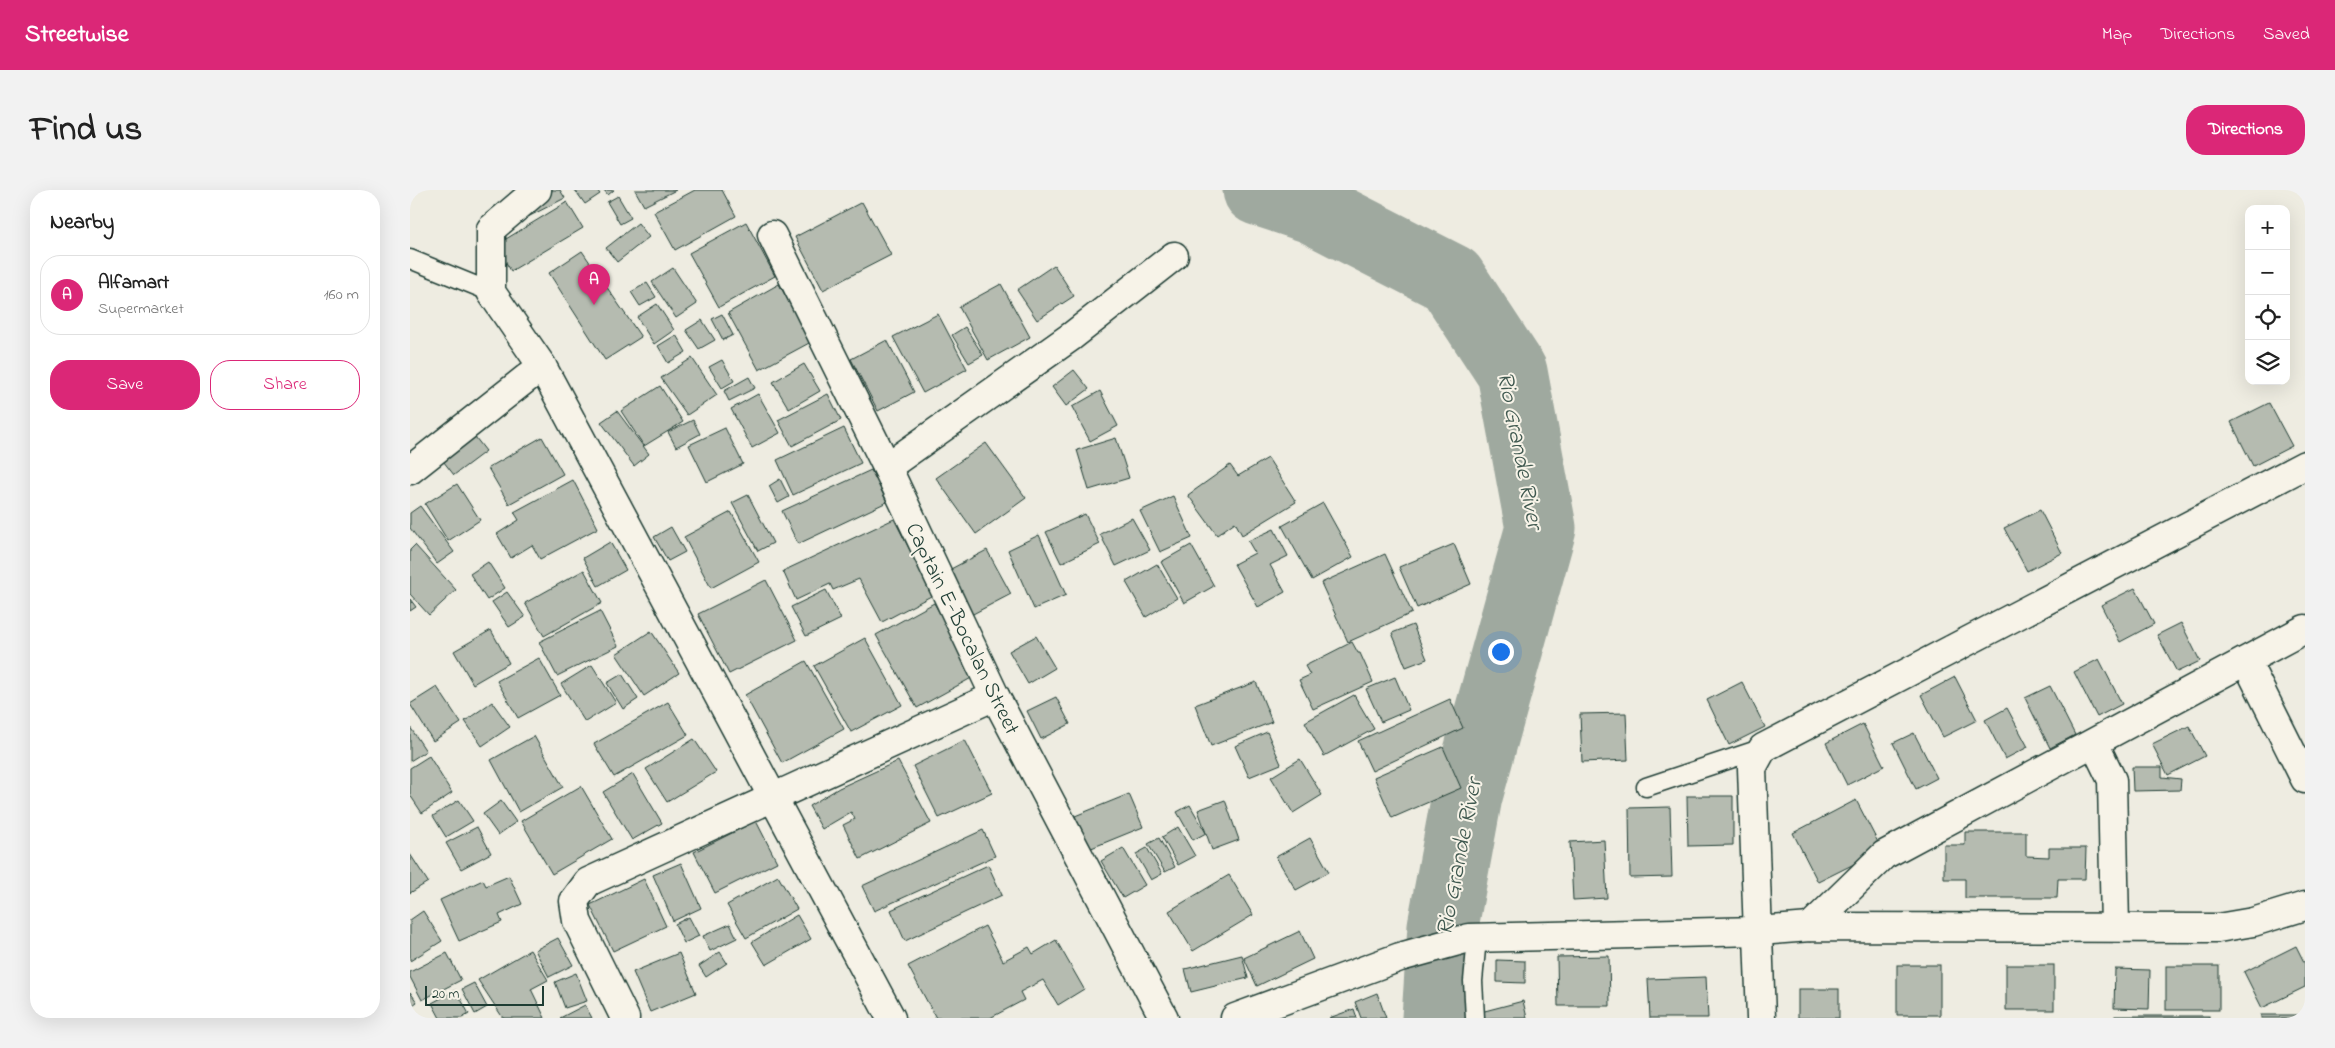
<!DOCTYPE html>
<meta charset="utf-8">
<style>
body{margin:0;font-family:"Indie Flower",sans-serif;background:#f2f2f2;color:#222}
.controls{position:absolute;right:15px;top:15px;display:grid;overflow:hidden;border-radius:10px;box-shadow:0 5px 20px #0002}
.controls button{width:45px;height:45px;display:grid;place-items:center;padding:0;border:0;border-bottom:1px solid #e0e0e0;background:#fff;color:#222;font:25px sans-serif}
.scale{position:absolute;left:15px;bottom:12px;width:119px;box-sizing:border-box;padding-left:5px;border:2px solid #1f3d34;border-top:0;font-size:14px;line-height:18px;white-space:nowrap;color:#1f3d34;-webkit-text-stroke:4px #f7f3e8;paint-order:stroke}
.you{position:absolute;left:1090px;top:461px;width:18px;height:18px;margin:-12px;border:4px solid #fff;border-radius:50%;background:#1a73e8;box-shadow:0 0 0 8px #1a73e833}
.badge{display:grid;place-items:center;width:32px;height:32px;border-radius:50%;background:#db2777;color:#fff;font-size:16px;font-weight:700}
.pin{position:absolute;translate:-50% -41px;filter:drop-shadow(0 1px 2px #0008)}
.pin::after{content:'';position:absolute;top:26px;width:18px;height:15px;background:inherit;clip-path:polygon(0 0,100% 0,50% 100%)}
.list{margin:0;padding:0;list-style:none}
h2{display:flex;justify-content:space-between;align-items:center;height:65px;margin:0;padding:0 20px;font-size:21px}
h2 small{font-size:16px;font-weight:400;color:#767676}
.list li{display:grid;grid-template-columns:32px 1fr auto;gap:15px;align-items:center;box-sizing:border-box;height:80px;margin:0 10px 10px;padding:0 10px;border:1px solid #e0e0e0;border-radius:20px}
.list b{display:block;font-size:19px;white-space:nowrap}
.list p{margin:0;font-size:16px;white-space:nowrap;color:#767676}
.list em{font-size:16px;font-style:normal;color:#767676}
.actions{display:flex;gap:10px;padding:15px 20px}
.actions a{flex:1;padding:11px 0;border:1px solid #db2777;border-radius:20px;text-align:center;font-size:18px;color:#db2777}
.actions .main{background:#db2777;color:#fff}
.icon{flex:none;width:28px;height:28px;fill:none;stroke:currentColor;stroke-width:2;stroke-linecap:round;stroke-linejoin:round}
.map{position:relative;flex:none;width:1895px;height:828px;overflow:hidden;border-radius:20px}
header{display:flex;align-items:center;gap:30px;box-sizing:border-box;height:70px;padding:0 25px;background:#db2777;color:#fff}
header strong{font-size:24px}
nav{display:flex;gap:28px;margin-inline-start:auto;font-size:18px}
.intro{display:flex;align-items:center;justify-content:space-between;box-sizing:border-box;height:120px;padding:0 30px}
h1{margin:0;font-size:35px}
.button{padding:12px 22px;border-radius:20px;background:#db2777;color:#fff;font-size:18px;font-weight:700}
main{display:flex;gap:30px;padding:0 30px}
aside{flex:1;background:#fff;border-radius:20px;box-shadow:0 5px 20px #0002}
.map>svg:first-child{display:block}
.lines{fill:none;stroke-linecap:round;stroke-linejoin:round}
.river{stroke:#9fa99f;stroke-width:71}
.building{fill:#b5bbb0;stroke:#1f3d34}
.lane-casing{stroke:#1f3d34;stroke-width:21}
.street-casing{stroke:#1f3d34;stroke-width:31}
.secondary-casing{stroke:#1f3d34;stroke-width:31}
.lane{stroke:#f7f3e8;stroke-width:18}
.street{stroke:#f7f3e8;stroke-width:28}
.secondary{stroke:#f7f3e8;stroke-width:28}
.labels{text-anchor:middle;stroke-width:4;stroke-linejoin:round;paint-order:stroke}
.street-label{font-size:22px;fill:#1f3d34;stroke:#f7f3e8}
.water-label{font-size:24px;font-style:italic;fill:#3f584f;stroke:#f7f3e8}
</style>
<header>
<strong>Streetwise</strong>
<nav><a>Map</a><a>Directions</a><a>Saved</a></nav>
</header>
<div class="intro"><h1>Find us</h1><a class="button">Directions</a></div>
<main>
<aside>
<h2>Nearby<small></small></h2>
<ul class="list">
<li><span class="badge">A</span><div><b>Alfamart</b><p>Supermarket</p></div><em>160 m</em></li>
</ul>
<div class="actions"><a class="main">Save</a><a>Share</a></div>
</aside>
<div class="map">
<svg width="1895" height="828" viewBox="0 0 1895 828">
<rect width="100%" height="100%" fill="#eeece1"/>
<filter id="ink" filterUnits="userSpaceOnUse"><feTurbulence type="fractalNoise" baseFrequency=".02" numOctaves="2"/><feDisplacementMap in="SourceGraphic" scale="10" xChannelSelector="R" yChannelSelector="G"/><feConvolveMatrix kernelMatrix="1 2 1 2 8 2 1 2 1" color-interpolation-filters="sRGB"/></filter>
<g filter="url(#ink)">
<g class="lines">
<!-- river -->
<path class="river" d="M848 0 902 18 1041 89 1102 182 1131 338 1057 606 1033 736 1027 828"/>
</g>
<!-- building -->
<g class="building">
<path d="M140 0H150L155 8 110 31Z"/>
<path d="M165 0H187L190 4 175 14Z"/>
<path d="M194 0H204L198 5Z"/>
<path d="M225 0H266L234 16Z"/>
<path d="M285 0H312L326 26 265 60 244 22Z"/>
<path d="M208 6 221 28 210 34 197 12Z"/>
<path d="M157 12 173 38 101 81 86 55Z"/>
<path d="M452 12 481 65 413 100 385 47Z"/>
<path d="M336 32 365 86 309 117 279 63Z"/>
<path d="M228 33 239 47 207 72 196 58Z"/>
<path d="M172 61 231 147 195 170 139 83Z"/>
<path d="M644 75 664 106 627 130 607 100Z"/>
<path d="M263 78 287 114 266 128 242 92Z"/>
<path d="M237 93 246 107 230 116 221 102Z"/>
<path d="M369 94 401 152 349 180 318 123Z"/>
<path d="M591 94 620 147 578 170 549 117Z"/>
<path d="M247 114 264 140 244 154 227 127Z"/>
<path d="M312 124 323 145 313 150 302 129Z"/>
<path d="M528 124 557 179 513 203 483 147Z"/>
<path d="M292 130 305 150 289 159 276 140Z"/>
<path d="M555 137 573 165 559 173 542 145Z"/>
<path d="M266 145 276 162 258 173 248 156Z"/>
<path d="M477 150 504 202 468 221 441 169Z"/>
<path d="M282 168 307 205 277 225 251 188Z"/>
<path d="M312 170 324 191 312 198 299 177Z"/>
<path d="M394 174 410 201 379 219 363 192Z"/>
<path d="M664 180 679 199 656 216 642 197Z"/>
<path d="M339 187 345 198 319 211 314 201Z"/>
<path d="M250 196 273 232 234 256 211 221Z"/>
<path d="M690 201 708 236 680 251 662 217Z"/>
<path d="M348 204 370 243 342 258 321 219Z"/>
<path d="M418 204 431 230 382 256 368 230Z"/>
<path d="M1859 213 1882 256 1843 276 1821 232Z"/>
<path d="M207 221 239 264 224 276 191 232Z"/>
<path d="M283 230 290 244 266 257 258 242Z"/>
<path d="M315 238 333 274 297 292 279 255Z"/>
<path d="M434 238 451 273 383 305 367 270Z"/>
<path d="M62 243 76 261 44 285 30 267Z"/>
<path d="M132 247 153 284 99 314 78 278Z"/>
<path d="M706 248 719 288 679 300 667 260Z"/>
<path d="M576 253 616 308 566 344 526 288Z"/>
<path d="M858 268 886 312 832 345 825 332 807 345 778 305 820 275 828 286Z"/>
<path d="M461 280 477 312 388 354 372 321Z"/>
<path d="M370 289 379 307 368 313 359 296Z"/>
<path d="M163 290 188 338 130 369 122 355 101 368 87 344 109 330 104 322Z"/>
<path d="M47 294 70 330 38 351 15 314Z"/>
<path d="M338 305 363 353 348 361 322 313Z"/>
<path d="M763 306 782 348 750 362 730 321Z"/>
<path d="M913 313 943 367 902 390 872 336Z"/>
<path d="M10 316 44 362 27 374 0 338V323Z"/>
<path d="M1630 320 1652 363 1617 381 1594 338Z"/>
<path d="M321 322 349 372 301 398 274 347Z"/>
<path d="M675 324 690 354 651 373 636 342Z"/>
<path d="M722 328 740 360 706 376 690 344Z"/>
<path d="M484 329 523 405 472 432 449 389 423 400 420 394 386 410 373 381Z"/>
<path d="M261 337 275 362 258 371 244 347Z"/>
<path d="M864 339 878 366 860 375 875 402 848 417 824 374 845 363 838 351Z"/>
<path d="M629 345 656 405 624 419 598 360Z"/>
<path d="M200 352 216 380 188 396 173 368Z"/>
<path d="M1044 354 1061 394 1007 418 989 377Z"/>
<path d="M5 355 46 400 19 425 0 404V360Z"/>
<path d="M781 355 804 396 774 413 751 372Z"/>
<path d="M577 360 601 404 561 425 537 381Z"/>
<path d="M975 364 1002 423 938 452 911 393Z"/>
<path d="M78 372 95 398 77 410 60 384Z"/>
<path d="M747 374 767 408 736 427 716 392Z"/>
<path d="M174 380 192 413 134 446 115 413Z"/>
<path d="M356 390 387 450 319 484 288 424Z"/>
<path d="M1725 398 1744 434 1710 452 1691 415Z"/>
<path d="M416 400 431 429 396 446 381 417Z"/>
<path d="M97 402 115 427 99 437 82 412Z"/>
<path d="M0 409 6 417 0 421Z"/>
<path d="M524 413 565 486 507 518 466 445Z"/>
<path d="M190 421 208 456 147 486 129 452Z"/>
<path d="M1771 433 1790 471 1767 482 1747 445Z"/>
<path d="M1003 435 1017 469 996 477 982 443Z"/>
<path d="M81 440 99 473 63 494 44 461Z"/>
<path d="M241 441 269 483 234 506 206 464Z"/>
<path d="M626 446 645 478 618 494 599 461Z"/>
<path d="M455 448 492 515 441 542 404 476Z"/>
<path d="M942 452 948 463H950L963 492 903 519 889 490 900 485 895 476Z"/>
<path d="M129 468 150 505 108 528 87 491Z"/>
<path d="M1689 469 1712 514 1687 527 1664 482Z"/>
<path d="M396 471 434 539 372 573 335 505Z"/>
<path d="M182 475 206 513 175 532 151 494Z"/>
<path d="M212 484 228 509 213 519 197 493Z"/>
<path d="M985 487 999 520 971 532 956 499Z"/>
<path d="M1545 487 1567 530 1533 547 1511 505Z"/>
<path d="M846 492 862 532 801 556 785 515Z"/>
<path d="M1332 492 1355 537 1319 555 1297 510Z"/>
<path d="M1640 496 1665 545 1640 558 1615 508Z"/>
<path d="M27 497 51 533 23 551 0 514Z"/>
<path d="M944 505 964 539 914 566 895 532Z"/>
<path d="M646 507 660 534 631 549 617 521Z"/>
<path d="M1040 509 1053 538 962 581 948 551Z"/>
<path d="M82 512 100 537 72 556 55 531Z"/>
<path d="M258 512 278 545 204 587 184 554Z"/>
<path d="M1597 518 1618 557 1595 569 1575 530Z"/>
<path d="M1216 523 1218 570 1172 572 1170 524Z"/>
<path d="M1453 534 1474 576 1437 595 1416 553Z"/>
<path d="M1779 536 1795 566 1758 585 1742 554Z"/>
<path d="M0 537 16 561 0 571Z"/>
<path d="M857 542 871 574 839 587 825 556Z"/>
<path d="M1504 543 1527 588 1506 599 1483 553Z"/>
<path d="M124 546 153 597 109 622 81 570Z"/>
<path d="M284 549 306 582 257 612 236 579Z"/>
<path d="M555 550 582 603 529 628 503 576Z"/>
<path d="M1033 557 1051 598 982 628 964 587Z"/>
<path d="M19 566 42 603 12 623 0 605V578Z"/>
<path d="M890 569 912 605 883 623 861 587Z"/>
<path d="M488 571 521 633 450 669 433 635 445 629 441 622 412 639 399 616 429 598Z"/>
<path d="M1722 577H1752V587L1771 589 1770 600 1723 601Z"/>
<path d="M223 584 252 633 222 650 193 602Z"/>
<path d="M171 596 202 649 142 684 111 631Z"/>
<path d="M719 604 733 637 679 659 665 626Z"/>
<path d="M1277 606H1323V655L1278 656Z"/>
<path d="M49 610 63 631 36 647 23 626Z"/>
<path d="M815 610 829 650 802 660 788 620Z"/>
<path d="M1446 610 1472 660 1408 692 1383 643Z"/>
<path d="M91 611 106 632 88 645 73 624Z"/>
<path d="M780 615 796 643 783 650 767 622Z"/>
<path d="M1260 617 1262 687 1220 688 1219 618Z"/>
<path d="M346 631 367 672 305 703 284 662Z"/>
<path d="M67 637 81 663 51 679 36 653Z"/>
<path d="M768 637 785 666 768 675 752 647Z"/>
<path d="M573 640 585 666 464 721 452 696Z"/>
<path d="M1555 642H1616V666L1639 667V658H1676L1675 689H1648L1647 708H1555V689H1534V655H1555Z"/>
<path d="M749 648 765 677 755 682 738 654Z"/>
<path d="M900 648 919 682 886 700 866 667Z"/>
<path d="M1194 650 1197 708 1163 710 1160 652Z"/>
<path d="M713 658 735 695 713 708 691 671Z"/>
<path d="M737 658 752 684 741 690 726 664Z"/>
<path d="M0 664 18 692 0 703Z"/>
<path d="M271 673 291 718 263 731 243 685Z"/>
<path d="M578 675 592 705 495 751 481 720Z"/>
<path d="M819 685 843 725 783 761 759 721Z"/>
<path d="M99 686 112 714 89 725 92 732 49 751 30 710 73 690 76 696Z"/>
<path d="M368 686 387 719 336 748 317 715Z"/>
<path d="M234 689 256 736 203 761 180 715Z"/>
<path d="M13 721 32 751 0 771V730Z"/>
<path d="M387 725 401 749 356 775 342 752Z"/>
<path d="M279 727 289 746 274 753 265 734Z"/>
<path d="M320 734 327 748 300 761 293 746Z"/>
<path d="M575 736 593 771 619 757 623 764 646 750 674 799 648 815 633 790 610 802 614 810 580 828H526L498 776Z"/>
<path d="M890 741 903 769 847 796 834 768Z"/>
<path d="M148 748 163 775 139 787 125 760Z"/>
<path d="M1886 756 1895 774V797L1852 818 1834 782Z"/>
<path d="M120 760 138 790 121 799 135 828H93L68 790Z"/>
<path d="M310 762 317 773 296 787 289 776Z"/>
<path d="M37 763 51 790 12 810 0 787V782Z"/>
<path d="M269 763 286 803 240 822 223 782Z"/>
<path d="M832 765 838 788 781 802 775 779Z"/>
<path d="M1199 766 1200 816H1148L1147 767Z"/>
<path d="M1087 770 1115 771V793L1087 792Z"/>
<rect x="1487" y="775" width="43" height="50"/>
<rect x="1596" y="775" width="48" height="45"/>
<rect x="1756" y="776" width="53" height="44"/>
<path d="M1705 779 1740 780 1739 819 1704 818Z"/>
<path d="M166 783 177 811 155 818 145 792Z"/>
<path d="M1296 787 1298 828H1240L1238 789Z"/>
<path d="M64 793 77 817 65 824 52 799Z"/>
<rect x="1388" y="799" width="41" height="29"/>
<path d="M46 800 59 824 52 828H30L22 813Z"/>
<path d="M0 802 7 812 0 817Z"/>
<path d="M967 803 976 828H951L945 812Z"/>
<path d="M1113 811 1117 828H1069L1067 823Z"/>
<path d="M175 815 182 828H150Z"/>
<path d="M944 819 947 828H919Z"/>
<rect x="1851" y="825" width="44" height="3"/>
<rect x="1705" y="826" width="94" height="2"/>
</g>
<g class="lines">
<defs>
<g id="lane">
<path d="M0 69 81 102"/>
<path d="M1236 597 1353 558"/>
<path d="M1065 828 1063 791 1067 748"/>
</g>
<g id="street">
<path d="M362 45 477 277 585 506 754 828"/>
<path d="M477 277 662 146 764 66"/>
<path d="M0 280 132 176 81 102V39L127 0"/>
<path d="M1836 471 1895 589"/>
<path d="M1684 553 1702 590 1705 737"/>
<path d="M1400 737 1474 665 1895 439"/>
<path d="M215 828 167 731 164 711 178 692 585 506"/>
<path d="M825 828 990 767 1059 748 1349 741 1400 737 1808 738 1843 732 1895 716"/>
<path d="M1351 828 1342 578 1353 558 1895 275"/>
</g>
<path id="secondary" d="M132 176 481 828"/>
</defs>
<!-- lane casing -->
<use href="#lane" class="lane-casing"/>
<!-- street casing -->
<use href="#street" class="street-casing"/>
<!-- secondary casing -->
<use href="#secondary" class="secondary-casing"/>
<!-- lane -->
<use href="#lane" class="lane"/>
<!-- street -->
<use href="#street" class="street"/>
<!-- secondary -->
<use href="#secondary" class="secondary"/>
</g>
</g>
<g class="labels">
<!-- street labels -->
<g class="street-label">
<text transform="translate(554 438) rotate(64)" y="8">Captain E-Bocalan Street</text>
</g>
<!-- water labels -->
<g class="water-label">
<text transform="translate(1111 260) rotate(79)" y="8">Rio Grande River</text>
<text transform="translate(1048 667) rotate(-79)" y="8">Rio Grande River</text>
</g>
</g>
</svg>
<div class="controls">
<button>+</button>
<button>−</button>
<button><svg class="icon" aria-label="locate" viewBox="0 0 24 24"><circle cx="12" cy="12" r="6"/><path d="M12 2v4M12 18v4M2 12h4M18 12h4"/></svg></button>
<button><svg class="icon" aria-label="layers" viewBox="0 0 24 24"><path d="M12 4l9 5-9 5-9-5zM3 14l9 5 9-5"/></svg></button>
</div>
<div class="scale">20 m</div>
<div class="you"></div>
<div class="pin badge" style="left:184px;top:115px">A</div>
</div>
</main>
